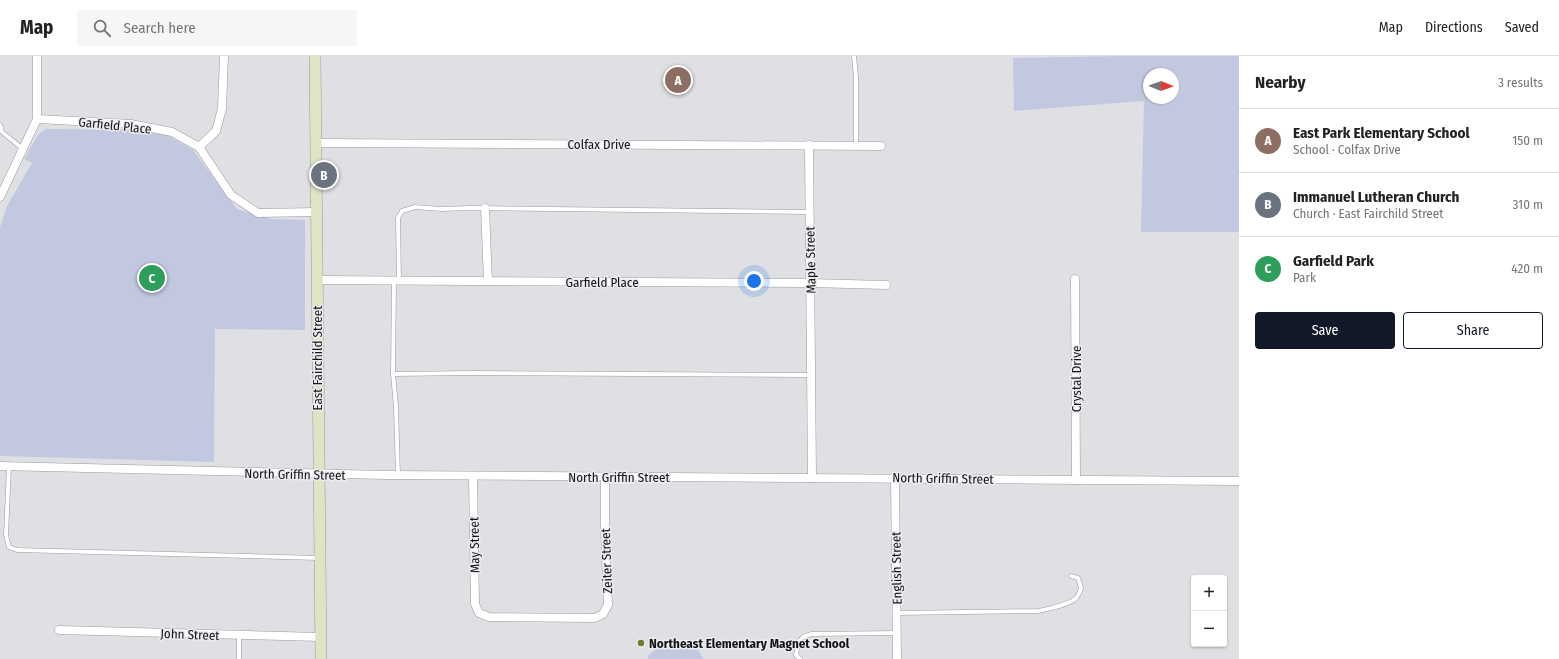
<!DOCTYPE html>
<meta charset="utf-8">
<style>
body{margin:0;font-family:"Fira Sans Condensed",sans-serif;background:#f6f6f6;color:#222}
.controls{position:absolute;right:12px;bottom:12px;display:grid;overflow:hidden;border-radius:4px;box-shadow:0 1px 3px #0004}
.controls button{width:36px;height:36px;display:grid;place-items:center;padding:0;border:0;border-bottom:1px solid #e0e0e0;background:#fff;color:#222;font:20px sans-serif}
.compass{position:absolute;left:1143px;top:12px;width:36px;height:36px;border-radius:50%;background:#fff;box-shadow:0 1px 3px #0004;rotate:91deg}
.you{position:absolute;left:754px;top:225px;width:14px;height:14px;margin:-10px;border:3px solid #fff;border-radius:50%;background:#1a73e8;box-shadow:0 0 0 6px #1a73e833}
.badge{display:grid;place-items:center;width:26px;height:26px;border-radius:50%;background:#111827;color:#fff;font-size:13px;font-weight:700}
.pin{position:absolute;translate:-50% -50%;border:2px solid #fff;box-shadow:0 1px 4px #0006}
.list{margin:0;padding:0;list-style:none}
h2{display:flex;justify-content:space-between;align-items:center;height:52px;margin:0;padding:0 16px;font-size:17px}
h2 small{font-size:13px;font-weight:400;color:#767676}
.list li{display:grid;grid-template-columns:26px 1fr auto;gap:12px;align-items:center;box-sizing:border-box;height:64px;padding:0 16px;border-top:1px solid #e0e0e0}
.list b{display:block;font-size:15px;white-space:nowrap}
.list p{margin:0;font-size:13px;white-space:nowrap;color:#767676}
.list em{font-size:13px;font-style:normal;color:#767676}
.actions{display:flex;gap:8px;padding:12px 16px}
.actions a{flex:1;padding:9px 0;border:1px solid #111827;border-radius:4px;text-align:center;font-size:14px;color:#111827}
.actions .main{background:#111827;color:#fff}
.icon{flex:none;width:22px;height:22px;fill:none;stroke:currentColor;stroke-width:2;stroke-linecap:round;stroke-linejoin:round}
.map{position:relative;flex:none;width:1239px;height:603px;overflow:hidden}
header{display:flex;align-items:center;gap:24px;box-sizing:border-box;height:56px;padding:0 20px;background:#fff;border-bottom:1px solid #e0e0e0}
header strong{font-size:19px}
nav{display:flex;gap:22px;margin-inline-start:auto;font-size:14px}
.search{width:280px;height:36px;background:#f6f6f6;display:flex;align-items:center;gap:10px;box-sizing:border-box;padding:0 14px;border-radius:4px;color:#767676;font-size:15px}
main{display:flex}
aside{flex:1;background:#fff}
.map>svg:first-child{display:block}
.green{fill:#c3c8e1;fill-rule:evenodd}
.lines{fill:none;stroke-linecap:round;stroke-linejoin:round}
.lane-casing{stroke:#999a9d;stroke-width:5}
.street-casing{stroke:#999a9d;stroke-width:9}
.secondary-casing{stroke:#999a9d;stroke-width:12}
.lane{stroke:#fff;stroke-width:4}
.street{stroke:#fff;stroke-width:8}
.secondary{stroke:#dfe4c4;stroke-width:11}
.poi-dot{fill:#6e7d2b;stroke:#ecedf0;stroke-width:1.5}
.labels{text-anchor:middle;stroke-width:3;stroke-linejoin:round;paint-order:stroke}
.street-label{font-size:13px;fill:#141416;stroke:#ecedf0}
.poi-label{font-size:13px;font-weight:bold;fill:#141416;stroke:#ecedf0;text-anchor:start}
</style>
<header>
<strong>Map</strong>
<div class="search"><svg class="icon" aria-label="search" viewBox="0 0 24 24"><circle cx="10" cy="10" r="6"/><path d="M15 15l6 6"/></svg>Search here</div>
<nav><a>Map</a><a>Directions</a><a>Saved</a></nav>
</header>
<main>
<div class="map">
<svg width="1239" height="603" viewBox="0 0 1239 603">
<rect width="100%" height="100%" fill="#dfe0e3"/>
<!-- green -->
<g class="green">
<path d="M1121 0H1239V176H1141L1144 45 1014 55 1013 2ZM1149 18H1173V42H1149Z"/>
<path d="M46 73 132 74 167 79 193 94 237 153 272 163 305 164V274L215 273 214 406 0 400V171L7 150 32 107 24 103 38 79Z"/>
<path d="M659 590 672 594 674 590 696 591 704 603H648V600Z"/>
</g>
<g class="lines">
<defs>
<g id="lane">
<path d="M854 0 856 21V89"/>
<path d="M0 69 2 76 23 93"/>
<path d="M394 225 393 318 396 350 398 420"/>
<path d="M399 225 398 162 402 155 415 151 441 153 471 152 810 156"/>
<path d="M393 318 473 317 811 319"/>
<path d="M9 410 6 479 9 491 17 494 319 502"/>
<path d="M897 557 1038 555C1047 553 1071 549 1077 541 1079 538 1080 534 1081 532L1078 522 1071 520"/>
<path d="M239 579V603"/>
<path d="M800 603 796 599C798 587 798 581 812 578L897 577"/>
</g>
<g id="street">
<path d="M37 63 131 68 172 76 199 91 231 139 258 157 317 156"/>
<path d="M317 87 881 90"/>
<path d="M809 89 812 422"/>
<path d="M199 91 216 75 222 53 224 0"/>
<path d="M0 141 37 63V0"/>
<path d="M485 152 488 225"/>
<path d="M1075 223 1076 424"/>
<path d="M317 224 810 227 886 229"/>
<path d="M0 410 387 419 1239 425"/>
<path d="M473 421 475 548 479 557 489 561 595 562 603 558 608 549 605 476V421"/>
<path d="M895 422 897 603"/>
<path d="M59 574 320 581"/>
</g>
<path id="secondary" d="M315 0 321 603"/>
</defs>
<!-- lane casing -->
<use href="#lane" class="lane-casing"/>
<!-- street casing -->
<use href="#street" class="street-casing"/>
<!-- secondary casing -->
<use href="#secondary" class="secondary-casing"/>
<!-- lane -->
<use href="#lane" class="lane"/>
<!-- street -->
<use href="#street" class="street"/>
<!-- secondary -->
<use href="#secondary" class="secondary"/>
</g>
<!-- markers -->
<circle class="poi-dot" cx="641" cy="587" r="4"/>
<g class="labels">
<!-- street labels -->
<g class="street-label">
<text transform="translate(115 69) rotate(6)" y="5">Garfield Place</text>
<text x="599" y="93">Colfax Drive</text>
<text transform="translate(810 204) rotate(-91)" y="5">Maple Street</text>
<text x="602" y="231">Garfield Place</text>
<text transform="translate(317 302) rotate(-90)" y="5">East Fairchild Street</text>
<text transform="translate(1076 323) rotate(-90)" y="5">Crystal Drive</text>
<text transform="translate(295 418) rotate(1)" y="5">North Griffin Street</text>
<text x="619" y="426">North Griffin Street</text>
<text transform="translate(943 422) rotate(1)" y="5">North Griffin Street</text>
<text transform="translate(474 489) rotate(-91)" y="5">May Street</text>
<text transform="translate(606 505) rotate(-92)" y="5">Zeiter Street</text>
<text transform="translate(896 512) rotate(-91)" y="5">English Street</text>
<text transform="translate(190 578) rotate(2)" y="5">John Street</text>
</g>
<!-- poi labels -->
<g class="poi-label">
<text x="649" y="592">Northeast Elementary Magnet School</text>
</g>
</g>
</svg>
<div class="controls">
<button>+</button>
<button>−</button>
</div>
<svg class="compass" viewBox="-18 -18 36 36"><path d="M0-13l5 13h-10z" fill="#e53935"/><path d="M0 13l5-13h-10z" fill="#767676"/></svg>
<div class="you"></div>
<div class="pin badge" style="left:678px;top:24px;background:#8d6e63">A</div>
<div class="pin badge" style="left:324px;top:119px;background:#6b7280">B</div>
<div class="pin badge" style="left:152px;top:222px;background:#2e9e5b">C</div>
</div>
<aside>
<h2>Nearby<small>3 results</small></h2>
<ul class="list">
<li><span class="badge" style="background:#8d6e63">A</span><div><b>East Park Elementary School</b><p>School · Colfax Drive</p></div><em>150 m</em></li>
<li><span class="badge" style="background:#6b7280">B</span><div><b>Immanuel Lutheran Church</b><p>Church · East Fairchild Street</p></div><em>310 m</em></li>
<li><span class="badge" style="background:#2e9e5b">C</span><div><b>Garfield Park</b><p>Park</p></div><em>420 m</em></li>
</ul>
<div class="actions"><a class="main">Save</a><a>Share</a></div>
</aside>
</main>
